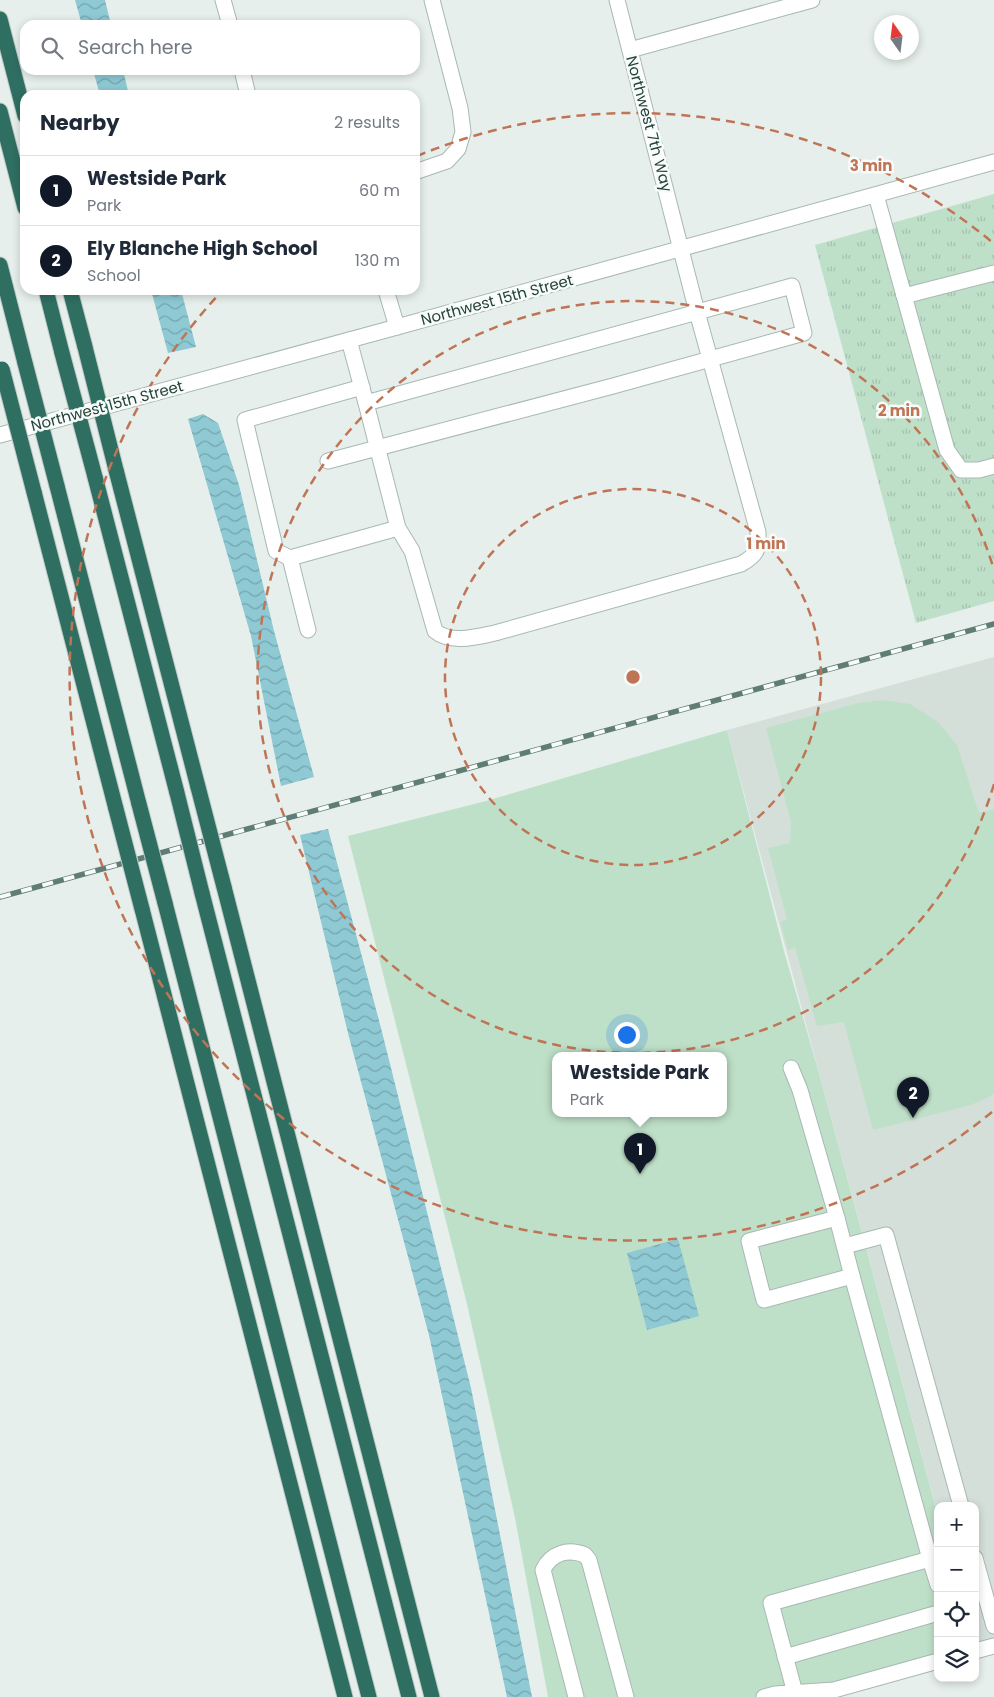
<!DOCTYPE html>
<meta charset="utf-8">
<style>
body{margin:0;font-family:Poppins,sans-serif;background:#f2f2f3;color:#1f2937}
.controls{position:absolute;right:15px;bottom:15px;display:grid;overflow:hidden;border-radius:10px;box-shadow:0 2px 8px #0003}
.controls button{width:45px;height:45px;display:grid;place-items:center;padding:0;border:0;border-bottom:1px solid #e0e1e3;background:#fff;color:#1f2937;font:25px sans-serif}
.compass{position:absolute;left:874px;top:15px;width:45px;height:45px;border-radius:50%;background:#fff;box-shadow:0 2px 8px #0003;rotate:346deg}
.you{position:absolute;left:626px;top:1034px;width:18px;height:18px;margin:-12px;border:4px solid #fff;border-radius:50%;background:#1a73e8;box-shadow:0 0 0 8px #1a73e833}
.badge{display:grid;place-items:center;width:32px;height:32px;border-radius:50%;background:#111827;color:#fff;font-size:16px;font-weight:700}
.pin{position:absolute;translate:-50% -41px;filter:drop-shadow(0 1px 2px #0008)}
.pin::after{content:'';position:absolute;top:26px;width:18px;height:15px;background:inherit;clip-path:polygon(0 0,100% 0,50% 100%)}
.popup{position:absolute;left:552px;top:1052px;width:175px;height:65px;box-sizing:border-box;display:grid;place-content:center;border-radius:10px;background:#fff;filter:drop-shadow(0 1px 4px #0005);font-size:16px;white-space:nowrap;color:#747a83}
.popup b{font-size:19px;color:#1f2937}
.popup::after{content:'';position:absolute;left:50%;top:100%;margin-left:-10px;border:10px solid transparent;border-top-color:#fff}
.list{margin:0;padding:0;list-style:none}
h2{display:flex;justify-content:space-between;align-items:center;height:65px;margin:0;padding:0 20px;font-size:21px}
h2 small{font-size:16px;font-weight:400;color:#747a83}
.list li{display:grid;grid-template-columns:32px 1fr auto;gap:15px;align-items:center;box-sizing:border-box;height:70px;padding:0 20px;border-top:1px solid #e0e1e3}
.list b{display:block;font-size:19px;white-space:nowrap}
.list p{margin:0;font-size:16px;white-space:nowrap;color:#747a83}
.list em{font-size:16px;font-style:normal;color:#747a83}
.icon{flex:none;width:28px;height:28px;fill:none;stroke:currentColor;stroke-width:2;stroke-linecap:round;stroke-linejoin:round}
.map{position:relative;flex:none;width:994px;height:1697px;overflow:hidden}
.search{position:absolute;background:#fff;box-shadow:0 2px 8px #0003;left:20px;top:20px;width:400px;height:55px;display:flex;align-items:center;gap:12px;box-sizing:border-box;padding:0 18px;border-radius:15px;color:#747a83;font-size:19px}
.panel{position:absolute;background:#fff;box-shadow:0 2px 8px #0003;left:20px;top:90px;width:400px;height:205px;border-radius:15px}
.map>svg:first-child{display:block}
.built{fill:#d4dfda}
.grass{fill:url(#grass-tufts)}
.park{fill:#bfe0c8;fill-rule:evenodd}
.water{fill:url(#water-waves)}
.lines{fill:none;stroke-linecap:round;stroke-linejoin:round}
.minor-casing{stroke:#a8b8b2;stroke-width:17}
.highway-casing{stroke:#c2cac8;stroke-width:17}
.minor{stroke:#fff;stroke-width:15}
.highway{stroke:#2f6f62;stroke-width:15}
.rail-casing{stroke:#5f7d75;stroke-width:5.5}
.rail{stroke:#f7fbf9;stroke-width:4;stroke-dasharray:11;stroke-linecap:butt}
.highway-bridge-casing{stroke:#c2cac8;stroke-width:17;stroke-linecap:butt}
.highway-bridge{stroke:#2f6f62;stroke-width:15}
.ring{fill:none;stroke:#c07456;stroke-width:2.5;stroke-dasharray:9 6}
.labels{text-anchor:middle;stroke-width:5;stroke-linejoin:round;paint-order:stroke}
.street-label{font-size:15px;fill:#24423a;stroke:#f7fbf9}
.centre{fill:#c07456;stroke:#f7fbf9;stroke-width:2.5}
.ring-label{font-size:15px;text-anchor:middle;font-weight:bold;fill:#c07456;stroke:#f7fbf9;stroke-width:5;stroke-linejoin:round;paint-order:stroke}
</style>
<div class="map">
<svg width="994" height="1697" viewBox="0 0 994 1697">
<defs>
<pattern id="grass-tufts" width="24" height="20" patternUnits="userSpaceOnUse" patternTransform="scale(1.25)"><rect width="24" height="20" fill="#bfe0c8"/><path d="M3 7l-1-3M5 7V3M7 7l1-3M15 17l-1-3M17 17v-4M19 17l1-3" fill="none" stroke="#a4c1ad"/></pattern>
<pattern id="water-waves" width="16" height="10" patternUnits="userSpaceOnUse" patternTransform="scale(1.25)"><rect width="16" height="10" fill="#8ec9d4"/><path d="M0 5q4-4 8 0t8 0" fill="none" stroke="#74a5ad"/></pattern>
</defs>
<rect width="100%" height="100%" fill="#e6efeb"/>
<!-- built -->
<path class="built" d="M994 657V1645L975 1646V1506H938V1515L727 730Z"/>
<!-- grass -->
<path class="grass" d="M994 194V601L916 623 815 245Z"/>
<!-- park -->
<g class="park">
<path d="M883 700 910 704 938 722 957 745 979 813 994 809V1093L989 1097 971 1105 873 1130 844 1022 817 1026 795 948 788 950 780 922 787 919 768 848 790 843 791 822 766 728 858 703Z"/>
<path d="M727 730 784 951 819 1073 938 1516V1656L828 1697H548L515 1518 467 1304 348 836 486 801ZM556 1055H724V1113H556Z"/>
</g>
<!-- water -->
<g class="water">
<path d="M75 0H105L111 25H82Z"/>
<path d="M93 70H123L129 95H100Z"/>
<path d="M151 290H181L196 347 168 353Z"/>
<path d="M203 414 218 423 239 485 274 631 314 777 281 786 251 636 188 419Z"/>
<path d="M328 829 381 1028 471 1388 532 1697H507L429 1335 349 1037 300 835Z"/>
<path d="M678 1239 699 1316 647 1330 627 1253Z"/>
</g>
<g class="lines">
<defs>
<g id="minor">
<path d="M223 0 230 25"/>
<path d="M630 50 812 0"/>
<path d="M242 70 248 95"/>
<path d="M415 172 447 161 458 149 463 132 460 108 432 0"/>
<path d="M876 195 947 450 961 470H979L994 466"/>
<path d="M386 290 397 327"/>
<path d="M904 296 994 273"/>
<path d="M0 435 397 327 994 162"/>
<path d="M328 461 613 386 804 333 792 286 366 403 349 340"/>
<path d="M398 528 412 551 435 631C451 644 476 637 495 633L741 564C757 555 759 550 758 532L697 312 617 0"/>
<path d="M290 558 276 551 245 420 362 387"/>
<path d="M308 630 290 558 398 528 366 403"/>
<path d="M791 1068 800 1090 837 1218"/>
<path d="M837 1218 852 1276 764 1300 749 1241Z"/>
<path d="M845 1246 886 1235 961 1506"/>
<path d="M852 1276 930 1559"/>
<path d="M975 1558 994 1626"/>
<path d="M975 1651 994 1646"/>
<path d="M785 1657 938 1613"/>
<path d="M795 1693 771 1603 930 1559 938 1585"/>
<path d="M576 1697 543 1570C551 1553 568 1548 585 1555L589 1560 626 1697"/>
<path d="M764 1697 775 1694 834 1690 938 1661"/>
</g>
<g id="highway">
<path d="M0 19 25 116"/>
<path d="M0 111 25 208"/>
<path d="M0 265 25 363"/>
<path d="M46 290 62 353"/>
<path d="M70 290 85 347"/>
<path d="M116 470 198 787"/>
<path d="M95 477 177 793"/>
<path d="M57 486 139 804"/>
<path d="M34 492 116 809"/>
<path d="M224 887 432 1697"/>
<path d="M202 893 409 1697"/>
<path d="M165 903 369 1697"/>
<path d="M142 909 345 1697"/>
</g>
</defs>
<!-- minor casing -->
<use href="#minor" class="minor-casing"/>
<!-- highway casing -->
<use href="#highway" class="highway-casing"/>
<!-- minor -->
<use href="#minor" class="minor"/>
<!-- highway -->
<use href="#highway" class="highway"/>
<defs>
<path id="rail" d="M0 897 994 624"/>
</defs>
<!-- rail casing -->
<use href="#rail" class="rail-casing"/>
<!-- rail -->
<use href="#rail" class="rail"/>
<defs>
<g id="highway-bridge">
<path d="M85 347 116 470"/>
<path d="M62 353 95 477"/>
<path d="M25 363 57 486"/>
<path d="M2 369 34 492"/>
<path d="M198 787 224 887"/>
<path d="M177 793 202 893"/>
<path d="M139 804 165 903"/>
<path d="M116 809 142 909"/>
</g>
</defs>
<!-- highway-bridge casing -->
<use href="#highway-bridge" class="highway-bridge-casing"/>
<!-- highway-bridge -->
<use href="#highway-bridge" class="highway-bridge"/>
</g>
<!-- distance rings -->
<g class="ring">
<circle cx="633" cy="677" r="188"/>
<path d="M994 784A376 376 0 1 1 994 570"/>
<path d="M992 1112A564 564 0 0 1 221 292M417 156A564 564 0 0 1 992 242"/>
</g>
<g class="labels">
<!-- street labels -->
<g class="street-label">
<text transform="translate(649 124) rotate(75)" y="5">Northwest 7th Way</text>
<text transform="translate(497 300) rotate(-15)" y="5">Northwest 15th Street</text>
<text transform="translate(107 406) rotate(-15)" y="5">Northwest 15th Street</text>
</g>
</g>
<circle cx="633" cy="677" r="8" class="centre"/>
<g class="ring-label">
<text x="871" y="171">3 min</text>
<text x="899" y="416">2 min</text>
<text x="766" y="549">1 min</text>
</g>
</svg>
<div class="controls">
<button>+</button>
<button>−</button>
<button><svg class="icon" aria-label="locate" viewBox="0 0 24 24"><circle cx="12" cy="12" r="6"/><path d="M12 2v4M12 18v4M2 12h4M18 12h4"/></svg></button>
<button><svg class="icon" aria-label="layers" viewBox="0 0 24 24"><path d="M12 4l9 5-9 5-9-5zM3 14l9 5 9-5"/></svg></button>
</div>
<svg class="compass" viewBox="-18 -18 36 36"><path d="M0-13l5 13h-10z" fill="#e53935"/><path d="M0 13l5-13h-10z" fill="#747a83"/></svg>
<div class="you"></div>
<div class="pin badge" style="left:640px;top:1174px">1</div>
<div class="popup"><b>Westside Park</b>Park</div>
<div class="pin badge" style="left:913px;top:1118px">2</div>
<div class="search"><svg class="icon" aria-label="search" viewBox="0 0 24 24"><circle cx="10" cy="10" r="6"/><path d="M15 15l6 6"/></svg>Search here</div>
<section class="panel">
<h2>Nearby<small>2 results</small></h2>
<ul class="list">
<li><span class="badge">1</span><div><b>Westside Park</b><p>Park</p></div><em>60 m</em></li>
<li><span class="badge">2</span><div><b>Ely Blanche High School</b><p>School</p></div><em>130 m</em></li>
</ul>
</section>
</div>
